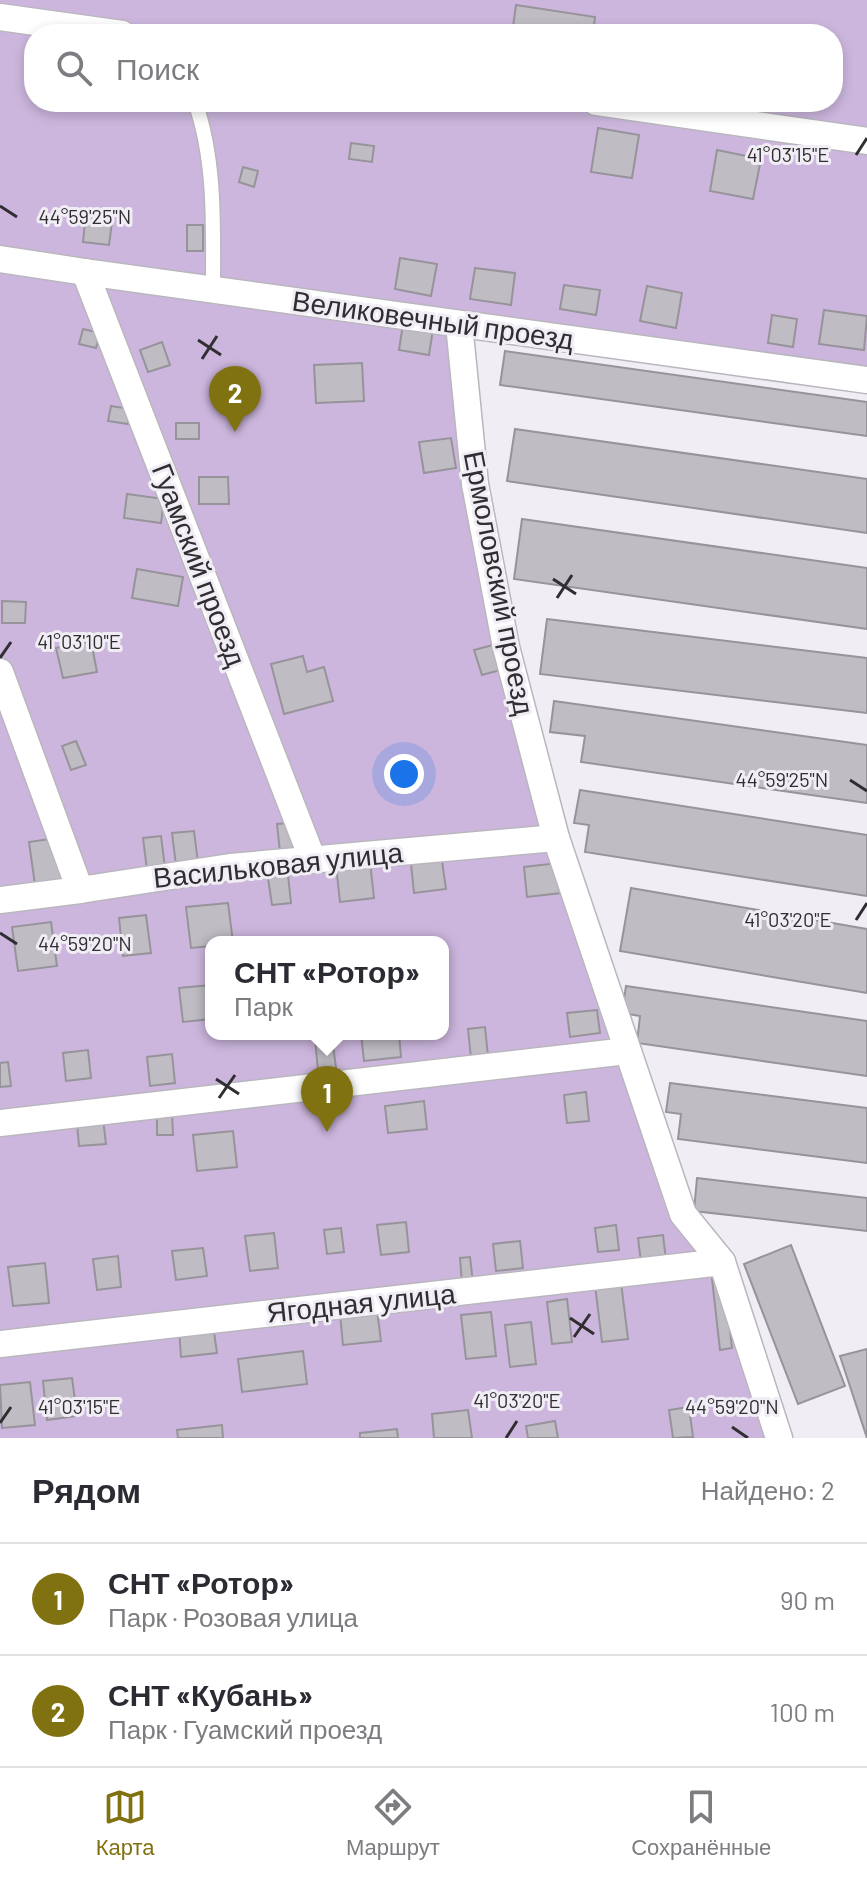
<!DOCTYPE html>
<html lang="ru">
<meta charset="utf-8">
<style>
body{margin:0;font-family:Barlow,sans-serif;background:#f7f7f7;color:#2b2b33}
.you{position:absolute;left:404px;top:774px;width:28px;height:28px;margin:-20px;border:6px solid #fff;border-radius:50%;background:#1a73e8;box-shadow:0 0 0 12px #1a73e833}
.badge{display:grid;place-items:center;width:52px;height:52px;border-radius:50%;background:#807111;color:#fff;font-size:26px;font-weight:700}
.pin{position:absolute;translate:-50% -66px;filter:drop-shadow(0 2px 4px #0008)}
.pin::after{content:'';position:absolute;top:42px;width:28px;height:24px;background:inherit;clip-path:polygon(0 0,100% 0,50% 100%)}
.popup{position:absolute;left:205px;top:936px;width:244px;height:104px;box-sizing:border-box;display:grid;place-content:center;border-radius:16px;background:#fff;filter:drop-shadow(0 2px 6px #0005);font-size:26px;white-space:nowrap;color:#7c7c81}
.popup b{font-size:30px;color:#2b2b33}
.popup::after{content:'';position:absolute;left:50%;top:100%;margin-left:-16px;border:16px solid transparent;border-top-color:#fff}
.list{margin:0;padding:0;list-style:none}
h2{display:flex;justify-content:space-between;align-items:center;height:104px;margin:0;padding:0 32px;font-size:34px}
h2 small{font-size:26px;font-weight:400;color:#7c7c81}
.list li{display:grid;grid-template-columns:52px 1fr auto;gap:24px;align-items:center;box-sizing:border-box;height:112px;padding:0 32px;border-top:2px solid #e1e1e2}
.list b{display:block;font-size:30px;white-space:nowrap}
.list p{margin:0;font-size:26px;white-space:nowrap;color:#7c7c81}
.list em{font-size:26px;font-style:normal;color:#7c7c81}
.icon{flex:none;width:44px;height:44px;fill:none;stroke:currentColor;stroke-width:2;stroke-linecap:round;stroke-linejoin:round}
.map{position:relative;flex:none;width:867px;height:1438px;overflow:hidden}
.search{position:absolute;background:#fff;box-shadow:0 4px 12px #0003;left:24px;right:24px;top:24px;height:88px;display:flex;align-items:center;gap:20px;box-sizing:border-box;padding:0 28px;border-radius:32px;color:#7c7c81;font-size:30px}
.sheet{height:328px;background:#fff}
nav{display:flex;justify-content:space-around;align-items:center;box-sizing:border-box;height:112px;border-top:2px solid #e1e1e2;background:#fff;font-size:22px;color:#7c7c81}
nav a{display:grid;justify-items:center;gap:4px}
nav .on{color:#807111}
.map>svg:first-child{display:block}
.green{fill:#ccb6dd;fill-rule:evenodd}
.building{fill:#c0bcc4;stroke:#97939a;stroke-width:2}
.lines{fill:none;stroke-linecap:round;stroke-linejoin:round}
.lane-casing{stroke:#bab6be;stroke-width:17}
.street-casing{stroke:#bab6be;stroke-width:29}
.lane{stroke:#fff;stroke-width:14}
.street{stroke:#fff;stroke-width:26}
.ticks{fill:none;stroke:#302e31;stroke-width:3}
.labels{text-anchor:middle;stroke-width:6;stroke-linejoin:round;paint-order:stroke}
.street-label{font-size:28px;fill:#302e31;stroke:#f1edf5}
.ticks-label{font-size:20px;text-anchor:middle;fill:#302e31;stroke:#f1edf5;stroke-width:6;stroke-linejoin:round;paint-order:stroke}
</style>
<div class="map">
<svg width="867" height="1438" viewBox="0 0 867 1438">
<rect width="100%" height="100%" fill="#f1edf5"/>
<!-- green -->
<path class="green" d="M0 0H867V380L460 324 506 647 683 1214 722 1262 779 1438H0ZM34 34H833V102H34ZM211 942H443V1034H211Z"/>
<!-- building -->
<g class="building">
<path d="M516 5 595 17 593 34H512Z"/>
<path d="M765 102H813L812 109Z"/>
<path d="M598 128 639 135 632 178 591 172Z"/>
<path d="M351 143 374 146 372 162 349 159Z"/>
<path d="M717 150 761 159 753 199 710 191Z"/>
<path d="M243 167 258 171 254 187 239 182Z"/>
<path d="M86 212 113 215 109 245 83 242Z"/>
<rect x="187" y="225" width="16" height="26"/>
<path d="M400 258 437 264 431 296 395 289Z"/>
<path d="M475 268 515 273 511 305 470 299Z"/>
<path d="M564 285 600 290 596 315 560 309Z"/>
<path d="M647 286 682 293 676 328 640 321Z"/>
<path d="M824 310 867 316 864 350 819 344Z"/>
<path d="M772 315 797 319 793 347 768 343Z"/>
<path d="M403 324 433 329 429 355 399 350Z"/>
<path d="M83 329 100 333 96 348 79 344Z"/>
<path d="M162 342 170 365 148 372 140 350Z"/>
<path d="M505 351 867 402V436L500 385Z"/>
<path d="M362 363 364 401 316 403 314 365Z"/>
<path d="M111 406 130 409 128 424 108 421Z"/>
<rect x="176" y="423" width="23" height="16"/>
<path d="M515 429 867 479V533L507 481Z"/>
<path d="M451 438 456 468 424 473 419 442Z"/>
<path d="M199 477H228L229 504H199Z"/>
<path d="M127 494 164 499 161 523 124 518Z"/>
<path d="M522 519 867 568V629L514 579Z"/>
<path d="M137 569 183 577 178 606 132 598Z"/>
<path d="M2 601 26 602 25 623H2Z"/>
<path d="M547 619 867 658V713L540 674Z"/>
<path d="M91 641 97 672 63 678 56 648Z"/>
<path d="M497 644 504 669 482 675 474 650Z"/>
<path d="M303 656 307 672 324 667 333 701 284 714 271 664Z"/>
<path d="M554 701 867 745V803L581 762 585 736 550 732Z"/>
<path d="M76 741 86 765 71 770 62 746Z"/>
<path d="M580 790 867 835V896L585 852 589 825 574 823Z"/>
<path d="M298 822 302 850 280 852 277 824Z"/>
<path d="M194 831 198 863 176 865 172 833Z"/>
<path d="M161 836 165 868 147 870 143 838Z"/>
<path d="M57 838 62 882 35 885 29 842Z"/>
<path d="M442 861 446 889 414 893 411 864Z"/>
<path d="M370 862 374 898 340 902 336 866Z"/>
<path d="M558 863 561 893 527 897 524 867Z"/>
<path d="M288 875 291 903 272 905 268 878Z"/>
<path d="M631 888 867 929V993L620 951Z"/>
<path d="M228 903 233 942H211V946L191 948 186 907Z"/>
<path d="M146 915 151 953 123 956 119 918Z"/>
<path d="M51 922 57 966 18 971 12 927Z"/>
<path d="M211 985V1019L183 1022 179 988Z"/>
<path d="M626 986 867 1021V1076L637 1043 640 1016 622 1013Z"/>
<path d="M597 1010 600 1033 570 1037 567 1013Z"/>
<path d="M485 1027 488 1056 471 1058 468 1029Z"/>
<path d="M361 1034H399L401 1057 364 1061Z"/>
<path d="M332 1037 336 1068 318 1070 315 1039Z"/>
<path d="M88 1050 91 1078 66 1081 63 1053Z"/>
<path d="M172 1054 175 1083 150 1086 147 1057Z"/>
<path d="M8 1062 11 1086 0 1087V1063Z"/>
<path d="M670 1083 867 1108V1163L678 1139 681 1114 666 1112Z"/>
<path d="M586 1092 589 1121 567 1123 564 1095Z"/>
<path d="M424 1101 427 1129 388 1133 385 1106Z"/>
<path d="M172 1113 173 1135H157V1114Z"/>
<path d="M103 1119 106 1144 79 1146 77 1123Z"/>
<path d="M233 1131 237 1167 197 1171 193 1135Z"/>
<path d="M697 1178 867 1198V1231L694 1211Z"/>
<path d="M406 1222 409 1252 381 1255 377 1225Z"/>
<path d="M616 1225 619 1250 598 1252 595 1228Z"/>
<path d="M341 1228 344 1252 327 1254 324 1230Z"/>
<path d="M274 1233 278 1268 250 1271 245 1236Z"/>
<path d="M663 1235 666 1260 641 1262 638 1238Z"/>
<path d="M520 1241 523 1268 496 1271 493 1244Z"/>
<path d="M791 1245 845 1386 798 1404 744 1264Z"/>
<path d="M203 1248 207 1276 176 1280 172 1251Z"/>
<path d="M118 1256 121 1287 97 1290 93 1259Z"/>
<path d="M470 1257 473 1283 462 1284 460 1258Z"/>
<path d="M45 1263 49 1303 13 1306 8 1267Z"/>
<path d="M724 1278 732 1348 720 1350 712 1279Z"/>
<path d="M621 1282 628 1339 602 1342 595 1285Z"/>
<path d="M567 1299 572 1342 552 1344 547 1302Z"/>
<path d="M377 1310 381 1341 343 1345 340 1314Z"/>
<path d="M491 1312 496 1356 466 1359 461 1315Z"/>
<path d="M531 1322 536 1364 510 1367 505 1325Z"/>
<path d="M213 1325 217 1353 181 1357 179 1328Z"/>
<path d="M867 1349V1438L840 1356Z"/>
<path d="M303 1351 307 1384 242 1392 238 1359Z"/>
<path d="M72 1378 77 1416 47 1420 43 1381Z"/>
<path d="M30 1382 35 1425 2 1428 0 1385Z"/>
<path d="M689 1407 693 1437 673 1438 669 1410Z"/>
<path d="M468 1410 472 1438H434L432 1414Z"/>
<path d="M555 1421 558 1438H528L526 1426Z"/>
<path d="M222 1425 223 1438H178L177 1430Z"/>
<path d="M397 1429 398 1438H360V1433Z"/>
</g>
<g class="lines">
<defs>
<path id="lane" d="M195 102C216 161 213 228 213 290"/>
<g id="street">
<path d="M0 17 122 34"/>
<path d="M596 102 867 141"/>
<path d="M0 259 85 272 867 380"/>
<path d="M85 272 312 858"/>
<path d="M459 324 475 484 506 647 556 838 683 1214 722 1262 779 1438"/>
<path d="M0 672 80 890"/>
<path d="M0 900 80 890 230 867 556 838"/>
<path d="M0 1123 627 1051"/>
<path d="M0 1344 722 1262"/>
</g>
</defs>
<!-- lane casing -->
<use href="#lane" class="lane-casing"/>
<!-- street casing -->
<use href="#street" class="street-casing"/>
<!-- lane -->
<use href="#lane" class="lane"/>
<!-- street -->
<use href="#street" class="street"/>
</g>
<!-- ticks -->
<path class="ticks" d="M856 155 867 138M0 206 17 217M198 340 221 355M202 359 217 336M553 579 576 594M557 598 572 575M0 658 11 642M850 780 867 791M856 920 867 903M0 933 17 944M216 1079 239 1094M219 1098 235 1075M570 1318 594 1334M574 1337 590 1314M0 1423 11 1407M732 1427 748 1438M506 1438 517 1421"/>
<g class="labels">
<!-- street labels -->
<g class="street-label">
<text transform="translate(433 320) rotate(8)" y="10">Великовечный проезд</text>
<text transform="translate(199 565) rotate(69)" y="10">Гуамский проезд</text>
<text transform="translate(499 583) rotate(79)" y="10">Ермоловский проезд</text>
<text transform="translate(278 865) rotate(-6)" y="10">Васильковая улица</text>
<text transform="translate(361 1303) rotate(-6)" y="10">Ягодная улица</text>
</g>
</g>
<g class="ticks-label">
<text x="788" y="162">41°03'15"E</text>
<text x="85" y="224">44°59'25"N</text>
<text x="79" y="649">41°03'10"E</text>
<text x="782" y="787">44°59'25"N</text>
<text x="788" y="927">41°03'20"E</text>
<text x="85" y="951">44°59'20"N</text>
<text x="517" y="1408">41°03'20"E</text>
<text x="79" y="1414">41°03'15"E</text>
<text x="732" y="1414">44°59'20"N</text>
</g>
</svg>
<div class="you"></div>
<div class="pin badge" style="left:327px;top:1132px">1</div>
<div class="popup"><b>СНТ «Ротор»</b>Парк</div>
<div class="pin badge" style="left:235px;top:432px">2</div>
<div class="search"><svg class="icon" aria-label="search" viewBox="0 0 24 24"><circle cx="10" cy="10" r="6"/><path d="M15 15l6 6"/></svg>Поиск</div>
</div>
<section class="sheet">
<h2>Рядом<small>Найдено: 2</small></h2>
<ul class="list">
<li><span class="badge">1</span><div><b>СНТ «Ротор»</b><p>Парк · Розовая улица</p></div><em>90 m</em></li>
<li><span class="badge">2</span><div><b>СНТ «Кубань»</b><p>Парк · Гуамский проезд</p></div><em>100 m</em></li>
</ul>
</section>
<nav>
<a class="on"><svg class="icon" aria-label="map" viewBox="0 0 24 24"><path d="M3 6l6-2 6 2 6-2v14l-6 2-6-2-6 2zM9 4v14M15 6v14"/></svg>Карта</a>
<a><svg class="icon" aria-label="directions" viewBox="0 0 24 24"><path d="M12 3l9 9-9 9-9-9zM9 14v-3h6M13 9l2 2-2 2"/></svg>Маршрут</a>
<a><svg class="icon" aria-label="saved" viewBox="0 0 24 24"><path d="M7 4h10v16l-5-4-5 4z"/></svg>Сохранённые</a>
</nav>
